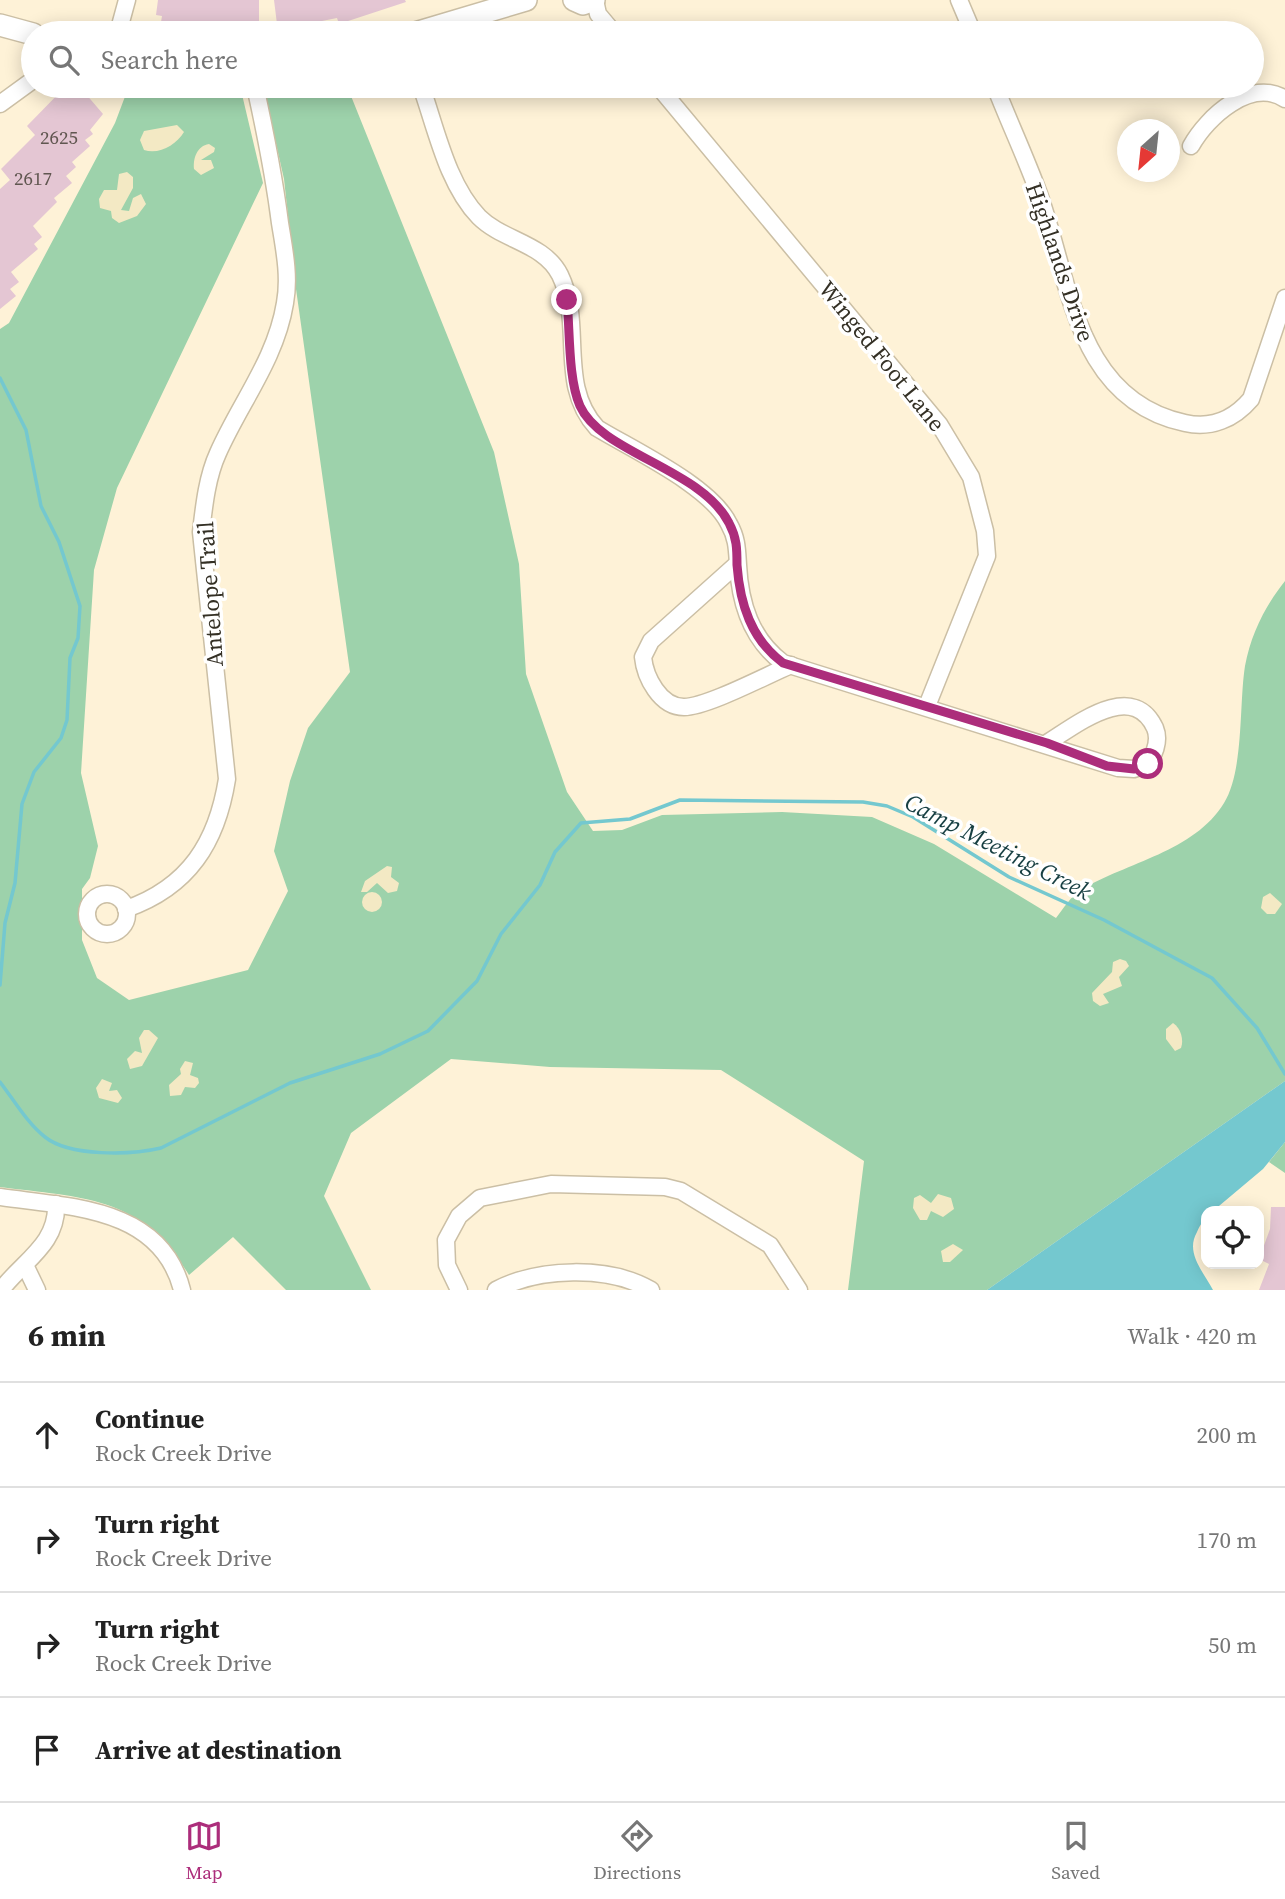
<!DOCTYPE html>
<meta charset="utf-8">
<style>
body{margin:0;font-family:"Source Serif 4",serif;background:#f2f2f2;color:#222}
.controls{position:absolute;right:21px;bottom:21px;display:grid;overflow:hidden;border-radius:14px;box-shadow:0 4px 18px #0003}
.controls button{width:63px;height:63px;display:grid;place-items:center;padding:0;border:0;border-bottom:2px solid #e0e0e0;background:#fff;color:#222;font:35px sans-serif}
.compass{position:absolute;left:1117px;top:119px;width:63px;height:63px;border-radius:50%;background:#fff;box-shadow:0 4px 18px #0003;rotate:207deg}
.stop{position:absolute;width:21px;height:21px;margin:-16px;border:5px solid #ac2d7b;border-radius:50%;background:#fff}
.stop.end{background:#ac2d7b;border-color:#fff;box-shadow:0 2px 7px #0008}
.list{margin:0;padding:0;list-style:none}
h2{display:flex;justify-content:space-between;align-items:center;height:91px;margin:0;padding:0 28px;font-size:30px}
h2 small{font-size:23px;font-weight:400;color:#767676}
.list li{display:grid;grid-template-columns:46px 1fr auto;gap:21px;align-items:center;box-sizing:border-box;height:105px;padding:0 28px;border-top:2px solid #e0e0e0}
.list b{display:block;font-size:26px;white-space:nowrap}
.list p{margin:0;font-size:23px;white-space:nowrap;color:#767676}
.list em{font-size:23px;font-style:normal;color:#767676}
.icon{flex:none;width:38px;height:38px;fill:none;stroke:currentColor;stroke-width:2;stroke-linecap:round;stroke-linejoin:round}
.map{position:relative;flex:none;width:1285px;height:1290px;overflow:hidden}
.search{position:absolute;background:#fff;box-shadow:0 4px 18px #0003;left:21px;right:21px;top:21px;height:77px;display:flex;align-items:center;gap:18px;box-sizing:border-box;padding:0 24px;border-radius:38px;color:#767676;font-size:26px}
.sheet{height:511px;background:#fff}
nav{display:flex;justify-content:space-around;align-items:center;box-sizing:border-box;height:98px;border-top:2px solid #e0e0e0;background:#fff;font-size:19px;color:#767676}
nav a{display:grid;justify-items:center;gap:4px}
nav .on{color:#ac2d7b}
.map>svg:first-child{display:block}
.green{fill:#9dd2ab}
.sand{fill:#f3e9c4}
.water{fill:#74c8cf}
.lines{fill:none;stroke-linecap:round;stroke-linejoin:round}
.stream{stroke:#74c8cf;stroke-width:3.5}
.building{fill:#e4c6d3}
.street-casing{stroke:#cbbfa5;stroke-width:19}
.secondary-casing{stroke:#cbbfa5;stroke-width:24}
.street{stroke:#fff;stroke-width:16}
.secondary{stroke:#fff;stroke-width:21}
.route{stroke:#ac2d7b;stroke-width:9}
.labels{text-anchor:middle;stroke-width:7;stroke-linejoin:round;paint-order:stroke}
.number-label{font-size:19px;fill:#605650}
.street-label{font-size:23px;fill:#343025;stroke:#fff}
.water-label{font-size:24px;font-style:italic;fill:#173f42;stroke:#fff}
</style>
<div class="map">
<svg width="1285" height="1290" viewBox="0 0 1285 1290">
<rect width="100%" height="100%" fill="#fef2d7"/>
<!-- green -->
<g class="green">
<path d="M129 86H240L263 183 117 488 94 570 81 773 98 846 90 878 82 889V940L97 978 129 1000 248 970 288 891 274 851 290 781 308 728 350 672 296 289 284 179 263 86H347L494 452 519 564 526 674 567 792 593 831 622 830 662 815 782 812 872 817 934 844 1056 918C1063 909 1071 896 1081 890 1127 862 1194 852 1224 803 1244 771 1239 703 1245 666 1251 634 1265 606 1285 581V1081L987 1290H848L864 1161 721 1070 550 1067 451 1059 351 1133 324 1196 371 1290H286L233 1237 189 1275C141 1195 84 1198 0 1187V329L9 323 115 123Z"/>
<path d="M1285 1142V1173L1269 1162Z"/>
</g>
<!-- sand -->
<g class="sand">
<path d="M177 125 184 132C176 145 159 155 144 150L140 140 144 131Z"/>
<path d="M209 144 215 148 214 152 201 160H211L214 168 201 175 194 169C193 158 197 146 209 144Z"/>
<path d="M127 172 133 177V188L121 210 129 211 133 198 141 194 146 204 137 216 119 223 112 218 111 211 100 208 99 199 104 190H117L119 174Z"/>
<path d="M387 866 392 867 391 877 399 883 397 891 388 893 377 883 367 892H361L365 881Z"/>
<circle cx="372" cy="902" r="10"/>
<path d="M1270 893 1282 904 1275 914H1267L1261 908 1263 897Z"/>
<path d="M1120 959 1126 961 1129 966 1119 977 1122 986 1103 994 1109 1003 1100 1006 1093 1001 1092 993 1112 972 1113 962Z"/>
<path d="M1173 1023C1181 1028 1184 1040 1181 1048L1175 1051 1166 1039V1029Z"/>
<path d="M144 1030H149L158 1038 142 1066 130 1069 127 1059 135 1051 142 1053 139 1038Z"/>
<path d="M185 1061 193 1063 190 1075 198 1078 199 1083 195 1088 185 1087 181 1095 170 1096 169 1085 181 1074 180 1069Z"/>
<path d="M102 1079 112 1083 109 1091 117 1090 122 1098 118 1103 99 1098 96 1088Z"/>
<path d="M938 1194 951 1198 954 1209 943 1217 931 1211 927 1220H920L913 1208 914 1198 920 1195 931 1203Z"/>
<path d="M953 1244 963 1250 950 1262H943L941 1251Z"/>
</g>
<!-- water -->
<path class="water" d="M1285 1081V1142L1263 1169 1213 1211H1206C1206 1219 1200 1224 1197 1232 1185 1253 1203 1271 1213 1290H987Z"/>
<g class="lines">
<!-- stream -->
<g class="stream">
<path d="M0 378 26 430 41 506 59 542 80 606 78 638 70 658 67 720 61 738 34 772 22 804 15 883 5 923 0 985"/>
<path d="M0 1082C14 1100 27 1123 45 1137 70 1157 131 1155 161 1148L290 1083 380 1054 428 1031 477 981 501 934 540 885 555 852 581 823 630 819 680 800 863 802 887 806 913 817 1009 877 1104 920 1212 978 1257 1028 1285 1074"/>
</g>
</g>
<!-- building -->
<g class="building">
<path d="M158 0H259V32L196 29 161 22 162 16 156 15Z"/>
<path d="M274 0H405L406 2 339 24 337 18 317 22 318 26 278 32Z"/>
<path d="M66 86H79L103 114 90 130 93 134 85 140 90 146 72 162 76 167 66 176 72 183 54 198 57 202 33 226 42 237 34 244 38 249 11 272 19 282 10 289 16 296 0 309V189L10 180 1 169 35 135 27 126Z"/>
<path d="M1271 1207H1285V1290H1259L1269 1264 1259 1259 1270 1229Z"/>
</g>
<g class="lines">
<defs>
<g id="street">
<path d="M595 0 598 14 614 33"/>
<path d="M959 0 973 33"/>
<path d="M118 33 127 0"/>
<path d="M421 86C436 128 447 184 479 217 503 241 544 243 560 275 584 324 557 385 597 428 633 450 711 486 729 524 737 538 737 549 738 565 740 604 751 639 783 663L1118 768 1134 769 1148 764C1155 753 1160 740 1155 728 1132 679 1075 726 1047 743"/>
<path d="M658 86 939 424 971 477 985 531 987 556 927 706"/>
<path d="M995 86C1009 122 1026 158 1039 194 1070 281 1076 400 1185 423 1211 429 1234 419 1251 399L1285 298"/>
<path d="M0 104 33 80"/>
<path d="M1191 146C1207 117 1251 77 1285 99"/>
<path d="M737 564 651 641 643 657C645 677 660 707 684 707 707 707 767 675 791 665"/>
<circle cx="107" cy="914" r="20"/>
<path d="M126 909C189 887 217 842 227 779L201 532C204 506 207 477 218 453 240 403 276 359 285 303 290 276 284 248 280 223 274 176 265 131 255 86"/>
<path d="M0 1197C70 1207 161 1207 182 1290"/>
<path d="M25 1265 37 1290"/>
<path d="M1 1290C23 1261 58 1244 56 1204"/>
<path d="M459 1290 447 1265 446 1240 459 1216 480 1198 551 1184 665 1187 681 1191 770 1245 799 1290"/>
<path d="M496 1290C538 1268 608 1265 651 1290"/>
</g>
<g id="secondary">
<path d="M574 0 583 4 594 0"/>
<path d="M0 25 33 34"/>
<path d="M415 33 526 0"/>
</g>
</defs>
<!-- street casing -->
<use href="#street" class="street-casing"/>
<!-- secondary casing -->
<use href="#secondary" class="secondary-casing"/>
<!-- street -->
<use href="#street" class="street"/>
<!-- secondary -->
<use href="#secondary" class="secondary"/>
</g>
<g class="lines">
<!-- route -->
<path class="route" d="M567 300C570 330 568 379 580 406 601 453 702 469 729 523 737 538 737 549 737 565 740 604 751 639 783 663L1047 743 1107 766 1134 769 1148 764"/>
</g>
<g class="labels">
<!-- number labels -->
<g class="number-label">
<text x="59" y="144">2625</text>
<text x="33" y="185">2617</text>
</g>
<!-- street labels -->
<g class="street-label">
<text transform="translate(1060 262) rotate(71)" y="8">Highlands Drive</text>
<text transform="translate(882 356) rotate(51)" y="8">Winged Foot Lane</text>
<text transform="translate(210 594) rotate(-94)" y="8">Antelope Trail</text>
</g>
<!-- water labels -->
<g class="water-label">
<text transform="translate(998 847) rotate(27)" y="8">Camp Meeting Creek</text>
</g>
</g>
</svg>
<div class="controls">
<button><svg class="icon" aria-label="locate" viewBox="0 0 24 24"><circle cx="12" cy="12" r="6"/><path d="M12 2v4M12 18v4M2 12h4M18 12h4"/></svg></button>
</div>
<svg class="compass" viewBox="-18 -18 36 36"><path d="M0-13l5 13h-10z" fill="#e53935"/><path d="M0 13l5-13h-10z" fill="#767676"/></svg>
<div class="stop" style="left:1148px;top:764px"></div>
<div class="stop end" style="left:567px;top:300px"></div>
<div class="search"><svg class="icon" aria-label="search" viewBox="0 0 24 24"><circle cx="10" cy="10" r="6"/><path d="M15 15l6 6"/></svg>Search here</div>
</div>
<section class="sheet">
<h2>6 min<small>Walk · 420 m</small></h2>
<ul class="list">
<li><svg class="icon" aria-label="ahead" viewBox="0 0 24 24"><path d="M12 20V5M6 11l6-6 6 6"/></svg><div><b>Continue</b><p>Rock Creek Drive</p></div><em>200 m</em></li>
<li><svg class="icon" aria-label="right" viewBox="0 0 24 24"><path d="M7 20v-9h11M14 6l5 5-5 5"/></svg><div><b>Turn right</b><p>Rock Creek Drive</p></div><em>170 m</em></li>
<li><svg class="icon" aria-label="right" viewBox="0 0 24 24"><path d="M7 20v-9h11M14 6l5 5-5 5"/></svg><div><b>Turn right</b><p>Rock Creek Drive</p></div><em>50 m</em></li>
<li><svg class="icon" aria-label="arrive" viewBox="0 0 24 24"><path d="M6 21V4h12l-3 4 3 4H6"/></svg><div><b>Arrive at destination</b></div></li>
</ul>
</section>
<nav>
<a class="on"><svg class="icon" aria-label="map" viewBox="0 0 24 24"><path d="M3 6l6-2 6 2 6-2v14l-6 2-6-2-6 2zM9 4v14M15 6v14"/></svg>Map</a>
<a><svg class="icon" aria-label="directions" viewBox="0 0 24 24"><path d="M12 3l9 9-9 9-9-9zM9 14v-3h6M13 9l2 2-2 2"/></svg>Directions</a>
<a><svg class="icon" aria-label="saved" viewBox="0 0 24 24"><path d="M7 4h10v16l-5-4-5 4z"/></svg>Saved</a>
</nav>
